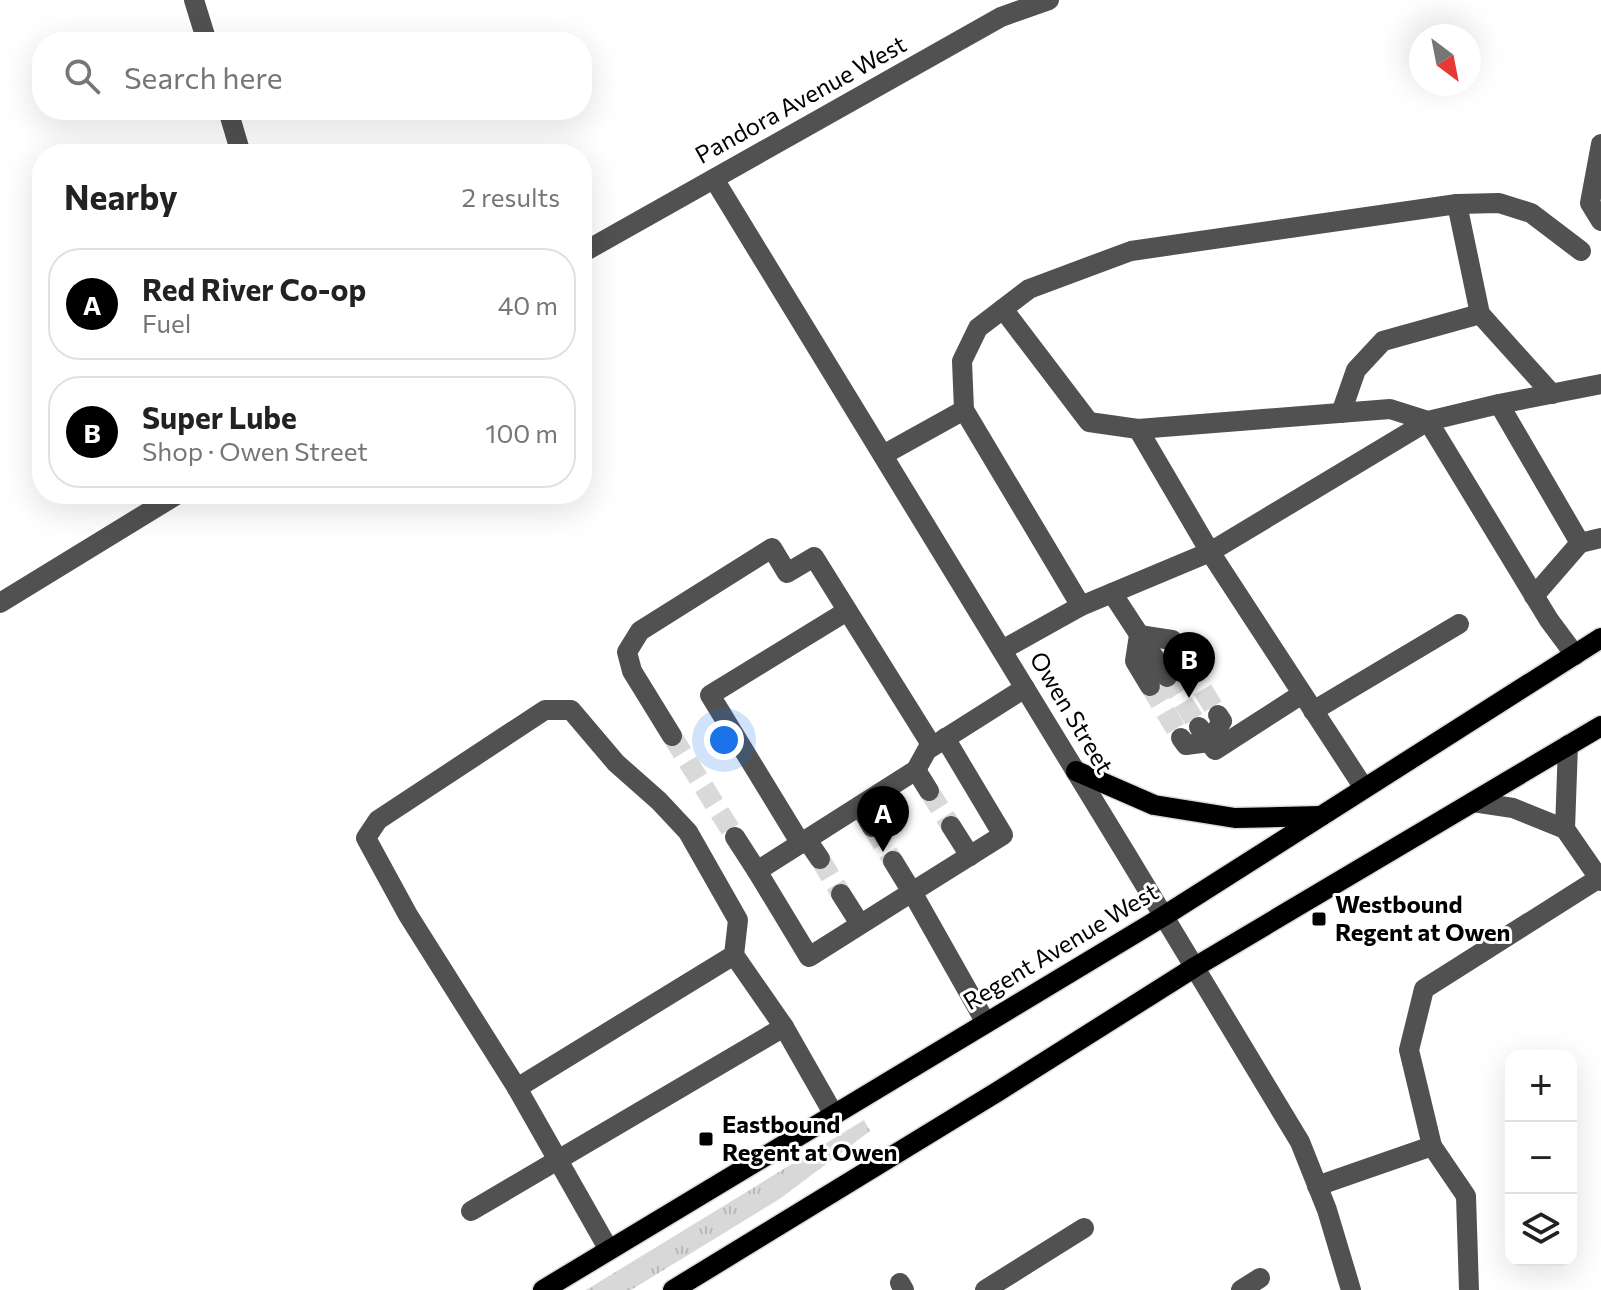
<!DOCTYPE html>
<meta charset="utf-8">
<style>
body{margin:0;font-family:Commissioner,sans-serif;background:#f2f2f2;color:#222}
.controls{position:absolute;right:24px;bottom:24px;display:grid;overflow:hidden;border-radius:16px;box-shadow:0 8px 32px #0002}
.controls button{width:72px;height:72px;display:grid;place-items:center;padding:0;border:0;border-bottom:2px solid #e0e0e0;background:#fff;color:#222;font:40px sans-serif}
.compass{position:absolute;left:1409px;top:24px;width:72px;height:72px;border-radius:50%;background:#fff;box-shadow:0 8px 32px #0002;rotate:148deg}
.you{position:absolute;left:724px;top:740px;width:28px;height:28px;margin:-20px;border:6px solid #fff;border-radius:50%;background:#1a73e8;box-shadow:0 0 0 12px #1a73e833}
.badge{display:grid;place-items:center;width:52px;height:52px;border-radius:50%;background:#000;color:#fff;font-size:26px;font-weight:700}
.pin{position:absolute;translate:-50% -66px;filter:drop-shadow(0 2px 4px #0008)}
.pin::after{content:'';position:absolute;top:42px;width:28px;height:24px;background:inherit;clip-path:polygon(0 0,100% 0,50% 100%)}
.list{margin:0;padding:0;list-style:none}
h2{display:flex;justify-content:space-between;align-items:center;height:104px;margin:0;padding:0 32px;font-size:34px}
h2 small{font-size:26px;font-weight:400;color:#767676}
.list li{display:grid;grid-template-columns:52px 1fr auto;gap:24px;align-items:center;box-sizing:border-box;height:112px;margin:0 16px 16px;padding:0 16px;border:2px solid #e0e0e0;border-radius:32px}
.list b{display:block;font-size:30px;white-space:nowrap}
.list p{margin:0;font-size:26px;white-space:nowrap;color:#767676}
.list em{font-size:26px;font-style:normal;color:#767676}
.icon{flex:none;width:44px;height:44px;fill:none;stroke:currentColor;stroke-width:2;stroke-linecap:round;stroke-linejoin:round}
.map{position:relative;flex:none;width:1601px;height:1290px;overflow:hidden}
.search{position:absolute;background:#fff;box-shadow:0 8px 32px #0002;left:32px;top:32px;width:560px;height:88px;display:flex;align-items:center;gap:20px;box-sizing:border-box;padding:0 28px;border-radius:32px;color:#767676;font-size:30px}
.panel{position:absolute;background:#fff;box-shadow:0 8px 32px #0002;left:32px;top:144px;width:560px;height:360px;border-radius:32px}
.map>svg:first-child{display:block}
.grass{fill:url(#grass-tufts)}
.lines{fill:none;stroke-linecap:round;stroke-linejoin:round}
.minor-tunnel{stroke:#d9d9d9;stroke-width:20;stroke-dasharray:20 10;stroke-linecap:butt}
.major-casing{stroke:#dbdbdb;stroke-width:23}
.minor{stroke:#515151;stroke-width:20}
.major{stroke:#000;stroke-width:20}
.poi-dot{fill:#000;stroke:#fff;stroke-width:3}
.labels{text-anchor:middle;stroke-width:6;stroke-linejoin:round;paint-order:stroke}
.street-label{font-size:24px;fill:#000;stroke:#fff}
.poi-label{font-size:24px;font-weight:bold;fill:#000;stroke:#fff;text-anchor:start}
</style>
<div class="map">
<svg width="1601" height="1290" viewBox="0 0 1601 1290">
<defs>
<pattern id="grass-tufts" width="24" height="20" patternUnits="userSpaceOnUse" patternTransform="scale(2)"><rect width="24" height="20" fill="#d8d8d8"/><path d="M3 7l-1-3M5 7V3M7 7l1-3M15 17l-1-3M17 17v-4M19 17l1-3" fill="none" stroke="#b8b8b8"/></pattern>
</defs>
<rect width="100%" height="100%" fill="#fff"/>
<!-- grass -->
<path class="grass" d="M864 1120 870 1131 781 1198 631 1290H586Z"/>
<g class="lines">
<!-- minor-tunnel -->
<g class="minor-tunnel">
<path d="M1187 664 1218 715"/>
<path d="M1167 677 1199 727"/>
<path d="M1150 686 1181 738"/>
<path d="M672 736 735 837"/>
<path d="M929 791 951 826"/>
<path d="M872 827 893 861"/>
<path d="M820 859 841 894"/>
</g>
<defs>
<g id="major">
<path d="M1076 771 1154 805 1235 818 1321 816"/>
<path d="M543 1290 1164 916 1601 638"/>
<path d="M673 1290 997 1092 1195 967 1601 726"/>
</g>
</defs>
<!-- major casing -->
<use href="#major" class="major-casing"/>
<!-- minor -->
<g class="minor">
<path d="M194 0 207 42"/>
<path d="M228 110 241 154"/>
<path d="M1601 144 1590 203 1601 221"/>
<path d="M714 179 1128 857 1300 1142 1327 1210 1351 1290"/>
<path d="M1457 204 1499 203 1531 213 1581 251"/>
<path d="M582 253 1001 17 1049 0"/>
<path d="M1003 309 1089 422 1138 429"/>
<path d="M1499 404 1428 421 1390 409 1138 429 1210 552 1428 421 1549 620 1575 655"/>
<path d="M964 410 962 361 978 328 1029 289 1131 251 1457 204 1480 314"/>
<path d="M1341 413 1356 370 1383 341 1480 314 1552 394"/>
<path d="M883 455 964 410 1081 606 1002 650"/>
<path d="M1580 543 1601 538"/>
<path d="M1112 593 1167 677"/>
<path d="M1534 596 1580 543 1499 404 1601 384"/>
<path d="M0 603 178 494"/>
<path d="M1081 606 1210 552 1364 788"/>
<path d="M1139 635 1172 640 1187 664"/>
<path d="M1139 635 1135 661 1150 686"/>
<path d="M1313 711 1459 624"/>
<path d="M1199 727 1215 750 1302 694"/>
<path d="M672 736 632 671 627 652 640 631 772 548 787 573 814 557 932 746"/>
<path d="M945 738 1003 835 912 892 986 1023"/>
<path d="M1181 738 1186 745 1209 742 1222 721 1218 715"/>
<path d="M1568 745 1565 829 1601 881"/>
<path d="M916 770 929 791"/>
<path d="M1473 802 1513 808 1565 829"/>
<path d="M860 806 872 827"/>
<path d="M951 826 970 856"/>
<path d="M735 837 757 871 916 770 927 750 1025 688"/>
<path d="M807 840 820 859"/>
<path d="M801 844 710 695 847 611"/>
<path d="M757 871 809 957 912 892 893 861"/>
<path d="M841 894 860 924"/>
<path d="M734 955 738 920 688 832 659 801 616 763 571 710H545L378 820 366 838 408 915 517 1088 734 955 784 1027 833 1113"/>
<path d="M517 1088 609 1250"/>
<path d="M1432 1146 1409 1050 1424 989 1601 877"/>
<path d="M1317 1186 1432 1146 1466 1196 1469 1290"/>
<path d="M471 1211 784 1027"/>
<path d="M900 1283 904 1290"/>
<path d="M985 1290 1084 1228"/>
<path d="M1241 1290 1260 1278"/>
</g>
<!-- major -->
<use href="#major" class="major"/>
</g>
<!-- markers -->
<g class="poi-dot">
<rect x="1311" y="911" width="16" height="16" rx="4"/>
<rect x="698" y="1131" width="16" height="16" rx="4"/>
</g>
<g class="labels">
<!-- street labels -->
<g class="street-label">
<text transform="translate(801 100) rotate(-29)" y="8">Pandora Avenue West</text>
<text transform="translate(1071 713) rotate(59)" y="8">Owen Street</text>
<text transform="translate(1061 947) rotate(-31)" y="8">Regent Avenue West</text>
</g>
<!-- poi labels -->
<g class="poi-label">
<text x="1335" y="913">Westbound<tspan x="1335" dy="28">Regent at Owen</tspan></text>
<text x="722" y="1133">Eastbound<tspan x="722" dy="28">Regent at Owen</tspan></text>
</g>
</g>
</svg>
<div class="controls">
<button>+</button>
<button>−</button>
<button><svg class="icon" aria-label="layers" viewBox="0 0 24 24"><path d="M12 4l9 5-9 5-9-5zM3 14l9 5 9-5"/></svg></button>
</div>
<svg class="compass" viewBox="-18 -18 36 36"><path d="M0-13l5 13h-10z" fill="#e53935"/><path d="M0 13l5-13h-10z" fill="#767676"/></svg>
<div class="you"></div>
<div class="pin badge" style="left:883px;top:852px">A</div>
<div class="pin badge" style="left:1189px;top:698px">B</div>
<div class="search"><svg class="icon" aria-label="search" viewBox="0 0 24 24"><circle cx="10" cy="10" r="6"/><path d="M15 15l6 6"/></svg>Search here</div>
<section class="panel">
<h2>Nearby<small>2 results</small></h2>
<ul class="list">
<li><span class="badge">A</span><div><b>Red River Co-op</b><p>Fuel</p></div><em>40 m</em></li>
<li><span class="badge">B</span><div><b>Super Lube</b><p>Shop · Owen Street</p></div><em>100 m</em></li>
</ul>
</section>
</div>
